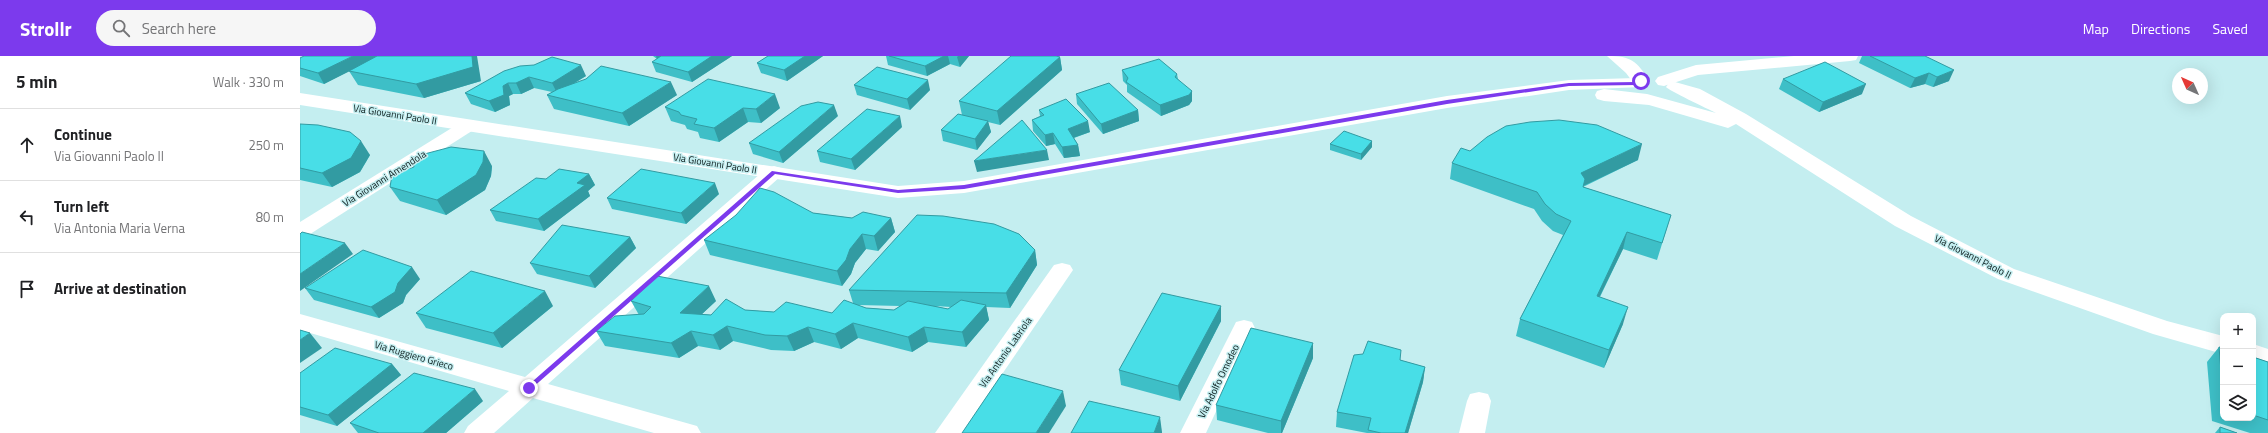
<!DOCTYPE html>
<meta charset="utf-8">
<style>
body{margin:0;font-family:"Titillium Web",sans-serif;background:#f6f6f6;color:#202124}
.controls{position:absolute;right:12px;bottom:12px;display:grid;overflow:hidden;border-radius:8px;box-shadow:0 4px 16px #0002}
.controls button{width:36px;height:36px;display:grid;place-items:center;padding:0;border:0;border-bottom:1px solid #e0e0e0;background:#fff;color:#202124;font:20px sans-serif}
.compass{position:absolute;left:1872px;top:12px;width:36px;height:36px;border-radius:50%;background:#fff;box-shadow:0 4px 16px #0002;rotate:315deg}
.stop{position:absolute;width:12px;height:12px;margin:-9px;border:3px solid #7c3aed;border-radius:50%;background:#fff}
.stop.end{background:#7c3aed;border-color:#fff;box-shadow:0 1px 4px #0008}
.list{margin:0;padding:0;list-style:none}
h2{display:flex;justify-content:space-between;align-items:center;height:52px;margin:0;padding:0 16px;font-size:17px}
h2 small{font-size:13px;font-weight:400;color:#757577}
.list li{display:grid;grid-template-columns:26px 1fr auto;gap:12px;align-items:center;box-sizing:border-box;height:72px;padding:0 16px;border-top:1px solid #e0e0e0}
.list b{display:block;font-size:15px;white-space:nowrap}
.list p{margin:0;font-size:13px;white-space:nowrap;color:#757577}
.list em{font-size:13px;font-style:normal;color:#757577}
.icon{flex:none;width:22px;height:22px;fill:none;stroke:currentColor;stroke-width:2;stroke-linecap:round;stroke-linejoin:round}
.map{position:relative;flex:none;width:1968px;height:377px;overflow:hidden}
header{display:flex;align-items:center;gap:24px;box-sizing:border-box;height:56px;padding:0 20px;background:#7c3aed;color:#fff}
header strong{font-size:19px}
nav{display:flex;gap:22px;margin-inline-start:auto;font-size:14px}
.search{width:280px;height:36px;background:#f6f6f6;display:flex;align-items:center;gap:10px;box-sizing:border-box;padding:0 14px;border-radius:22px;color:#757577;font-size:15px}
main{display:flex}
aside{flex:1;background:#fff}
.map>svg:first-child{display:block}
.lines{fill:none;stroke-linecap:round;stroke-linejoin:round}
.minor{fill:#fff;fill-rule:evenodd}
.tertiary{fill:#fff;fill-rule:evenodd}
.wall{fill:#3ebfc7;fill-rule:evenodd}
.shaded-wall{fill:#329ba2}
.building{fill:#48dee7;stroke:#329ba2}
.route{fill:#7c3aed}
.labels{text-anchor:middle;stroke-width:3;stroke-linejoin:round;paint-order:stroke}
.street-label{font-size:10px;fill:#0b1b1c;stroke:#c4eef0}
</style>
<header>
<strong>Strollr</strong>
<div class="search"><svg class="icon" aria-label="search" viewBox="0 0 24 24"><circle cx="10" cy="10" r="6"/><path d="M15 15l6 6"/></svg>Search here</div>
<nav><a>Map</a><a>Directions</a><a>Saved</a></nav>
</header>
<main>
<aside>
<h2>5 min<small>Walk · 330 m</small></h2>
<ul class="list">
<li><svg class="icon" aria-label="ahead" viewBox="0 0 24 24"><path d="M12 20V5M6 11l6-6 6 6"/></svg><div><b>Continue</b><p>Via Giovanni Paolo II</p></div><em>250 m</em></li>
<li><svg class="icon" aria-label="left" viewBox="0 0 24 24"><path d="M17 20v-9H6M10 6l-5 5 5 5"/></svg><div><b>Turn left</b><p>Via Antonia Maria Verna</p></div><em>80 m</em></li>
<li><svg class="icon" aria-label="arrive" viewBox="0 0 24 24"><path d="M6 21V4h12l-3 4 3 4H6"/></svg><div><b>Arrive at destination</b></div></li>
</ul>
</aside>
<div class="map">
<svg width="1968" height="377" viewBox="0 0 1968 377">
<rect width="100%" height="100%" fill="#c4eef0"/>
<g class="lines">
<!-- minor -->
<g class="minor">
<path d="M1307 0C1332 0 1336 5 1350 25L1347 29H1335L1326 17Z"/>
<path d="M1494 0H1558L1556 4 1550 5 1398 19 1364 30 1358 29 1355 25 1358 21 1396 9Z"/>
<path d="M169 64 175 65 178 69 175 73 7 180 0 182V166L163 65Z"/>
<path d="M474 110 481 112 484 116 481 120 248 328 397 370 401 377H354L233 342 194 377H164L168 370 209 335 0 274V258L225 321 467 112Z"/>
<path d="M762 207 770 209 773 214 662 377H635L754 209Z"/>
<path d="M944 264 952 266 955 272 906 377H880L933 272 936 266Z"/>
<path d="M1179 336 1188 338 1191 345 1185 377H1159L1167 345 1170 338Z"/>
</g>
<!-- tertiary -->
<g class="tertiary">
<path d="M1336 22 1342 23 1345 27 1342 31 1269 34 1147 52 664 137 598 142 0 49V37L598 130 664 125 1147 40 1269 24Z"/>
<path d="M1375 26 1400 33 1446 58 1611 160 1714 213 1867 265 1923 280V298L1853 278 1698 223 1595 170 1436 68 1428 72 1349 49 1304 45 1297 43 1295 39 1297 35 1304 33 1347 38 1416 57C1408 53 1368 34 1366 31L1369 27Z"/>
<path d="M1953 288 1968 293V311L1953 306Z"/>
</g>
</g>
<!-- wall -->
<g class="wall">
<path d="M353 0H432L392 26 356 16 352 6 357 3Z"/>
<path d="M468 0H523L487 25 461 17 457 7Z"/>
<path d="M586 0H669L660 11 650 8 627 20 588 9Z"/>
<path d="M1562 0H1625L1649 25 1633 31 1625 28 1610 32 1559 7Z"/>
<path d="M760 1 762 14 700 69 688 66 691 76 677 94 643 85 641 74 662 59 659 45Z"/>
<path d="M0 2 181 25 124 42 58 29 49 15 24 28 0 20Z"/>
<path d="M234 9 286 20 275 27 377 39 329 70 254 53 247 39 252 36 234 32 221 38H213L209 40 210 49 195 56 171 48 165 37Z"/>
<path d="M822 14 877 18 878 23 892 45 889 49 861 60 827 36V29L823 25Z"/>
<path d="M1483 23 1562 38 1519 56 1479 33Z"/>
<path d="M554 29 630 34 610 54 557 39Z"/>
<path d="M776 38 838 54 839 65 803 78 777 48Z"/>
<path d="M365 51 480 52 461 67 448 66 419 86 400 82 398 76 387 73 385 69 371 65Z"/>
<path d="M739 54 790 76 774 82 778 89 780 100 764 102 755 88 746 90 733 75 732 64 740 60Z"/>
<path d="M538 60 483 107 453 98 449 87Z"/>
<path d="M0 68 70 99 60 116 32 131 0 124Z"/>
<path d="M602 71 555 114 520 106 517 95Z"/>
<path d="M1072 85V91L1061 104 1030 94V88Z"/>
<path d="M1170 95 1338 104 1283 131 1371 159 1357 204 1323 193 1300 241 1323 268 1304 312 1216 280 1220 263 1263 179 1253 175 1242 165 1234 153 1150 123 1152 107Z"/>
<path d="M192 110 191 120 185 134 146 159 100 145 90 131Z"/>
<path d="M289 118 295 129 288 135 290 140 244 175 196 165 190 154 246 123Z"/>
<path d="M419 138 386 168 312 153 307 142Z"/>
<path d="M513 157 552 162H591L595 176 578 195 566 193 555 207 551 218 542 230 410 199 404 184Z"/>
<path d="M330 181 336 192 295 232 237 218 230 207Z"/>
<path d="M735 194 737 209 710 252 686 251 689 264 666 291 628 286 612 296 558 282 541 293 514 286 494 295 471 294 433 285 420 294 398 290 379 302 305 290 296 275 339 259 331 245H416L402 258 411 259 445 254 474 256 532 257 553 247 549 234ZM558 249 600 250 594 254 566 252ZM635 250 651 251 648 253Z"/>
<path d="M120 223 106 239 103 247 79 262 14 244 5 232Z"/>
<path d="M253 250 202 292 126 272 116 257Z"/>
<path d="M921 250V265L880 345 821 329 819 314Z"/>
<path d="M1013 287V302L982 377H968L917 364 916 349Z"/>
<path d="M1919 291 1923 292V362H1953V301L1968 306V377H1950L1912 365 1907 306Z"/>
<path d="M1100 304 1125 311 1123 326 1108 377H1067L1036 371 1037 356Z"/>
<path d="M92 308 101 319 37 370 0 359V317Z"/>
<path d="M183 345 146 377H58L50 367Z"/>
<path d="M1920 371 1937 377H1915Z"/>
</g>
<!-- shaded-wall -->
<g class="shaded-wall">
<path d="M53 0H80L24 28 18 17Z"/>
<path d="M172 0H177L181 25 124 42 116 28Z"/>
<path d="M356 0H361L357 3Z"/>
<path d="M412 0H432L392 26 388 16Z"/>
<path d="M505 0H523L487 25 484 14Z"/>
<path d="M644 0H648L650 8 627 20 625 10Z"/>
<path d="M658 0H669L660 11 657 1Z"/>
<path d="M760 1 762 14 700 69 697 55Z"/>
<path d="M281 9 286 20 257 37 252 27Z"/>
<path d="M1654 14 1649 25 1633 31 1637 21Z"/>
<path d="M1629 17 1625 28 1610 32 1615 22Z"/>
<path d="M229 21 234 32 221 38 216 27Z"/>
<path d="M628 24 630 34 610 54 607 43Z"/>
<path d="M371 26 377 39 329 70 322 57Z"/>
<path d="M208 27 213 38 209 40 210 49 195 56 189 45 203 30Z"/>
<path d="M1566 28 1562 38 1519 56 1523 46Z"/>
<path d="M892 35V45L889 49 861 60 860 49Z"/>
<path d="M475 38 480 52 461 67 456 53Z"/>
<path d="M534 49 538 60 483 107 479 96Z"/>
<path d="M443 52 448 66 419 86 414 72Z"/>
<path d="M838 54 839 65 803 78 801 68Z"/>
<path d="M600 60 602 71 555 114 551 103Z"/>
<path d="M688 65 691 76 677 94 675 83Z"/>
<path d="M788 65 790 76 770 83 768 73Z"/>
<path d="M753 77 755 88 746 90 745 79Z"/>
<path d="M61 85 70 99 60 116 32 131 22 117Z"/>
<path d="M1072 85V91L1061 104V98Z"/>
<path d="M1342 88 1338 104 1283 130 1281 117Z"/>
<path d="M778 89 780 100 764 102 762 91Z"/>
<path d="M747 94 749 104 677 116 674 105Z"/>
<path d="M184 95 192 110 191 120 185 134 146 159 137 144Z"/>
<path d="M289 118 295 129 288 135 290 140 244 175 238 163 277 127Z"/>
<path d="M415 127 419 138 386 168 381 157Z"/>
<path d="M591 162 595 176 578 195 574 180Z"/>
<path d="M1327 176 1323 193 1292 256 1297 240Z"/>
<path d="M562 178 566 193 555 207 551 218 542 230 537 215 550 193Z"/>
<path d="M330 181 336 192 295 232 289 220Z"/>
<path d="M45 187 53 198 0 235V218Z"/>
<path d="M735 194 737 209 710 252 706 237Z"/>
<path d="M112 211 120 223 106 239 103 247 79 262 71 251Z"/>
<path d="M409 230 416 245 387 272 380 257Z"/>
<path d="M245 235 253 250 202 292 193 277Z"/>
<path d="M686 249 689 264 666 291 662 276Z"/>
<path d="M921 250V265L880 345 878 330Z"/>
<path d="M1328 251 1323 268 1304 312 1309 294Z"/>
<path d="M553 267 558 282 541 293 535 278Z"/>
<path d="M427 270 433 285 420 294 413 279Z"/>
<path d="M508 271 514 286 494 295 487 280Z"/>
<path d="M624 271 628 286 612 296 608 281Z"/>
<path d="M391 275 398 290 379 302 371 287Z"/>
<path d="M10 277 22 292 0 307V284Z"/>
<path d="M1013 287V302L982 377H981V365Z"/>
<path d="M92 308 101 319 37 370 28 359Z"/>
<path d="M1125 311 1123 326 1108 377H1105Z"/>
<path d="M175 333 183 345 146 377H123Z"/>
<path d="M763 335 766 350 749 377H736Z"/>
<path d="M860 361 862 376V377H854Z"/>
</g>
<!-- building -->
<g class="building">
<path d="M4 0H53L18 17 0 12V2Z"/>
<path d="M77 0H172L173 11 116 28 49 15Z"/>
<path d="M361 0H412L388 16 352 6Z"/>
<path d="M468 0H505L484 14 457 7Z"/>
<path d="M589 0H644L625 10Z"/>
<path d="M711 0H756L760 1 697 55 659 45Z"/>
<path d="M1570 0H1625L1654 14 1637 21 1629 17 1615 22Z"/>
<path d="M252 1 281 9 252 27 229 21 216 27H208L203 30 204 39 189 45 165 37 204 15 220 10 234 9Z"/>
<path d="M859 3 877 18 875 21 892 35 889 39 860 49 826 26 828 22 822 14Z"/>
<path d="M1525 6 1566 28 1523 46 1483 23Z"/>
<path d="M301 10 371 26 322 57 247 39 258 33 286 23Z"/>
<path d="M577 11 628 24 607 43 554 29Z"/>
<path d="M408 23 475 38 456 53 443 52 414 72 394 68 397 63 381 59 379 56 365 51Z"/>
<path d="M809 27 838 54 801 68 776 38Z"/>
<path d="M766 43 788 65 768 73 778 89 762 91 753 77 745 79 732 64 744 59 739 54Z"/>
<path d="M518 46 534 49 479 96 449 87 501 50Z"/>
<path d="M567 53 600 60 551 103 517 95Z"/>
<path d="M658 58 688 65 675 83 641 74Z"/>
<path d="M722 64 747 94 674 105Z"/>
<path d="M1259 64 1297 69 1342 88 1281 117 1285 123 1283 131 1371 159 1362 187 1327 176 1297 240 1328 251 1309 294 1220 263 1271 165 1256 158 1245 148 1237 136 1152 107 1161 92 1170 95 1187 81 1206 70 1230 66Z"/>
<path d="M0 68 18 69 50 76 61 85 51 102 22 117 0 112Z"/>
<path d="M1044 75 1072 85 1061 98 1030 88Z"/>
<path d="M151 91 184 95 183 106 176 119 137 144 90 131 92 119 114 111 113 101Z"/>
<path d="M259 113 289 118 277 127 285 129 238 163 190 154 236 122 246 123Z"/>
<path d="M341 113 415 127 381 157 307 142Z"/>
<path d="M460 132 474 136 513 157 552 162 563 156 591 162 574 180 562 178 550 193 546 204 537 215 404 184 436 159Z"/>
<path d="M617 159 643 160 694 168 719 178 735 194 706 237 549 234Z"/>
<path d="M262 169 330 181 289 220 230 207Z"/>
<path d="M2 176 45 187 0 218V178Z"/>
<path d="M63 194 112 211 98 227 95 236 71 251 5 232Z"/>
<path d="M171 215 245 235 193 277 116 257Z"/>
<path d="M357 220 409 230 380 257 411 259 426 243 445 254 474 256 486 246 532 257 544 244 566 252 594 254 608 245 648 253 661 244 686 249 662 276 624 271 608 281 553 267 535 278 508 271 487 280 465 279 427 270 413 279 391 275 371 287 296 275 315 260 344 258 351 251 331 245Z"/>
<path d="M862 237 921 250 878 330 819 314Z"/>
<path d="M951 272 1013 287 981 365 916 349Z"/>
<path d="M0 274 10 277 0 284Z"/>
<path d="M1068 285 1101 294 1100 304 1125 311 1105 377H1081L1068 374 1071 362 1037 356 1054 299 1063 298Z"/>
<path d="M1919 291 1923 292V339Z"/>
<path d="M35 292 92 308 28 359 0 351V317Z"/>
<path d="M1953 301 1968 306V364L1953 359Z"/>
<path d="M114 317 175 333 123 377H79L50 367Z"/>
<path d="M702 318 763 335 736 377H662Z"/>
<path d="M789 345 860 361 854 377H771Z"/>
<path d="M1920 371 1937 377H1920Z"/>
</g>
<!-- route -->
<path class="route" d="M1341 23 1343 26 1336 29 1269 30 1147 48 664 133 598 137 475 118 231 333 225 332 472 115 598 134 664 129 1147 44 1269 27 1336 26Z"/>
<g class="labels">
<!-- street labels -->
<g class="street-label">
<text transform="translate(95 58) rotate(9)" y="4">Via Giovanni Paolo II</text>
<text transform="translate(415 107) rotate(9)" y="4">Via Giovanni Paolo II</text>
<text transform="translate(84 122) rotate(-32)" y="4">Via Giovanni Amendola</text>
<text transform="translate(1673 200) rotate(27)" y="4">Via Giovanni Paolo II</text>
<text transform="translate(705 296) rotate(-55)" y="4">Via Antonio Labriola</text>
<text transform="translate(114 299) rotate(16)" y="4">Via Ruggiero Grieco</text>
<text transform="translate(918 325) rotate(-64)" y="4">Via Adolfo Omodeo</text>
</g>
</g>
</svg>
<div class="controls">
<button>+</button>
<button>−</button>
<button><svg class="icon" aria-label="layers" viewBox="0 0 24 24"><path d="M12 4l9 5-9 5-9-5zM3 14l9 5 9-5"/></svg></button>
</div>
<svg class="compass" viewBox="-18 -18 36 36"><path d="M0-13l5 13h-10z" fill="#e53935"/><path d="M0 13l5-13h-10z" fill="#757577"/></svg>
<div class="stop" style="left:1341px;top:25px"></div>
<div class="stop end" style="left:229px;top:332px"></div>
</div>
</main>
